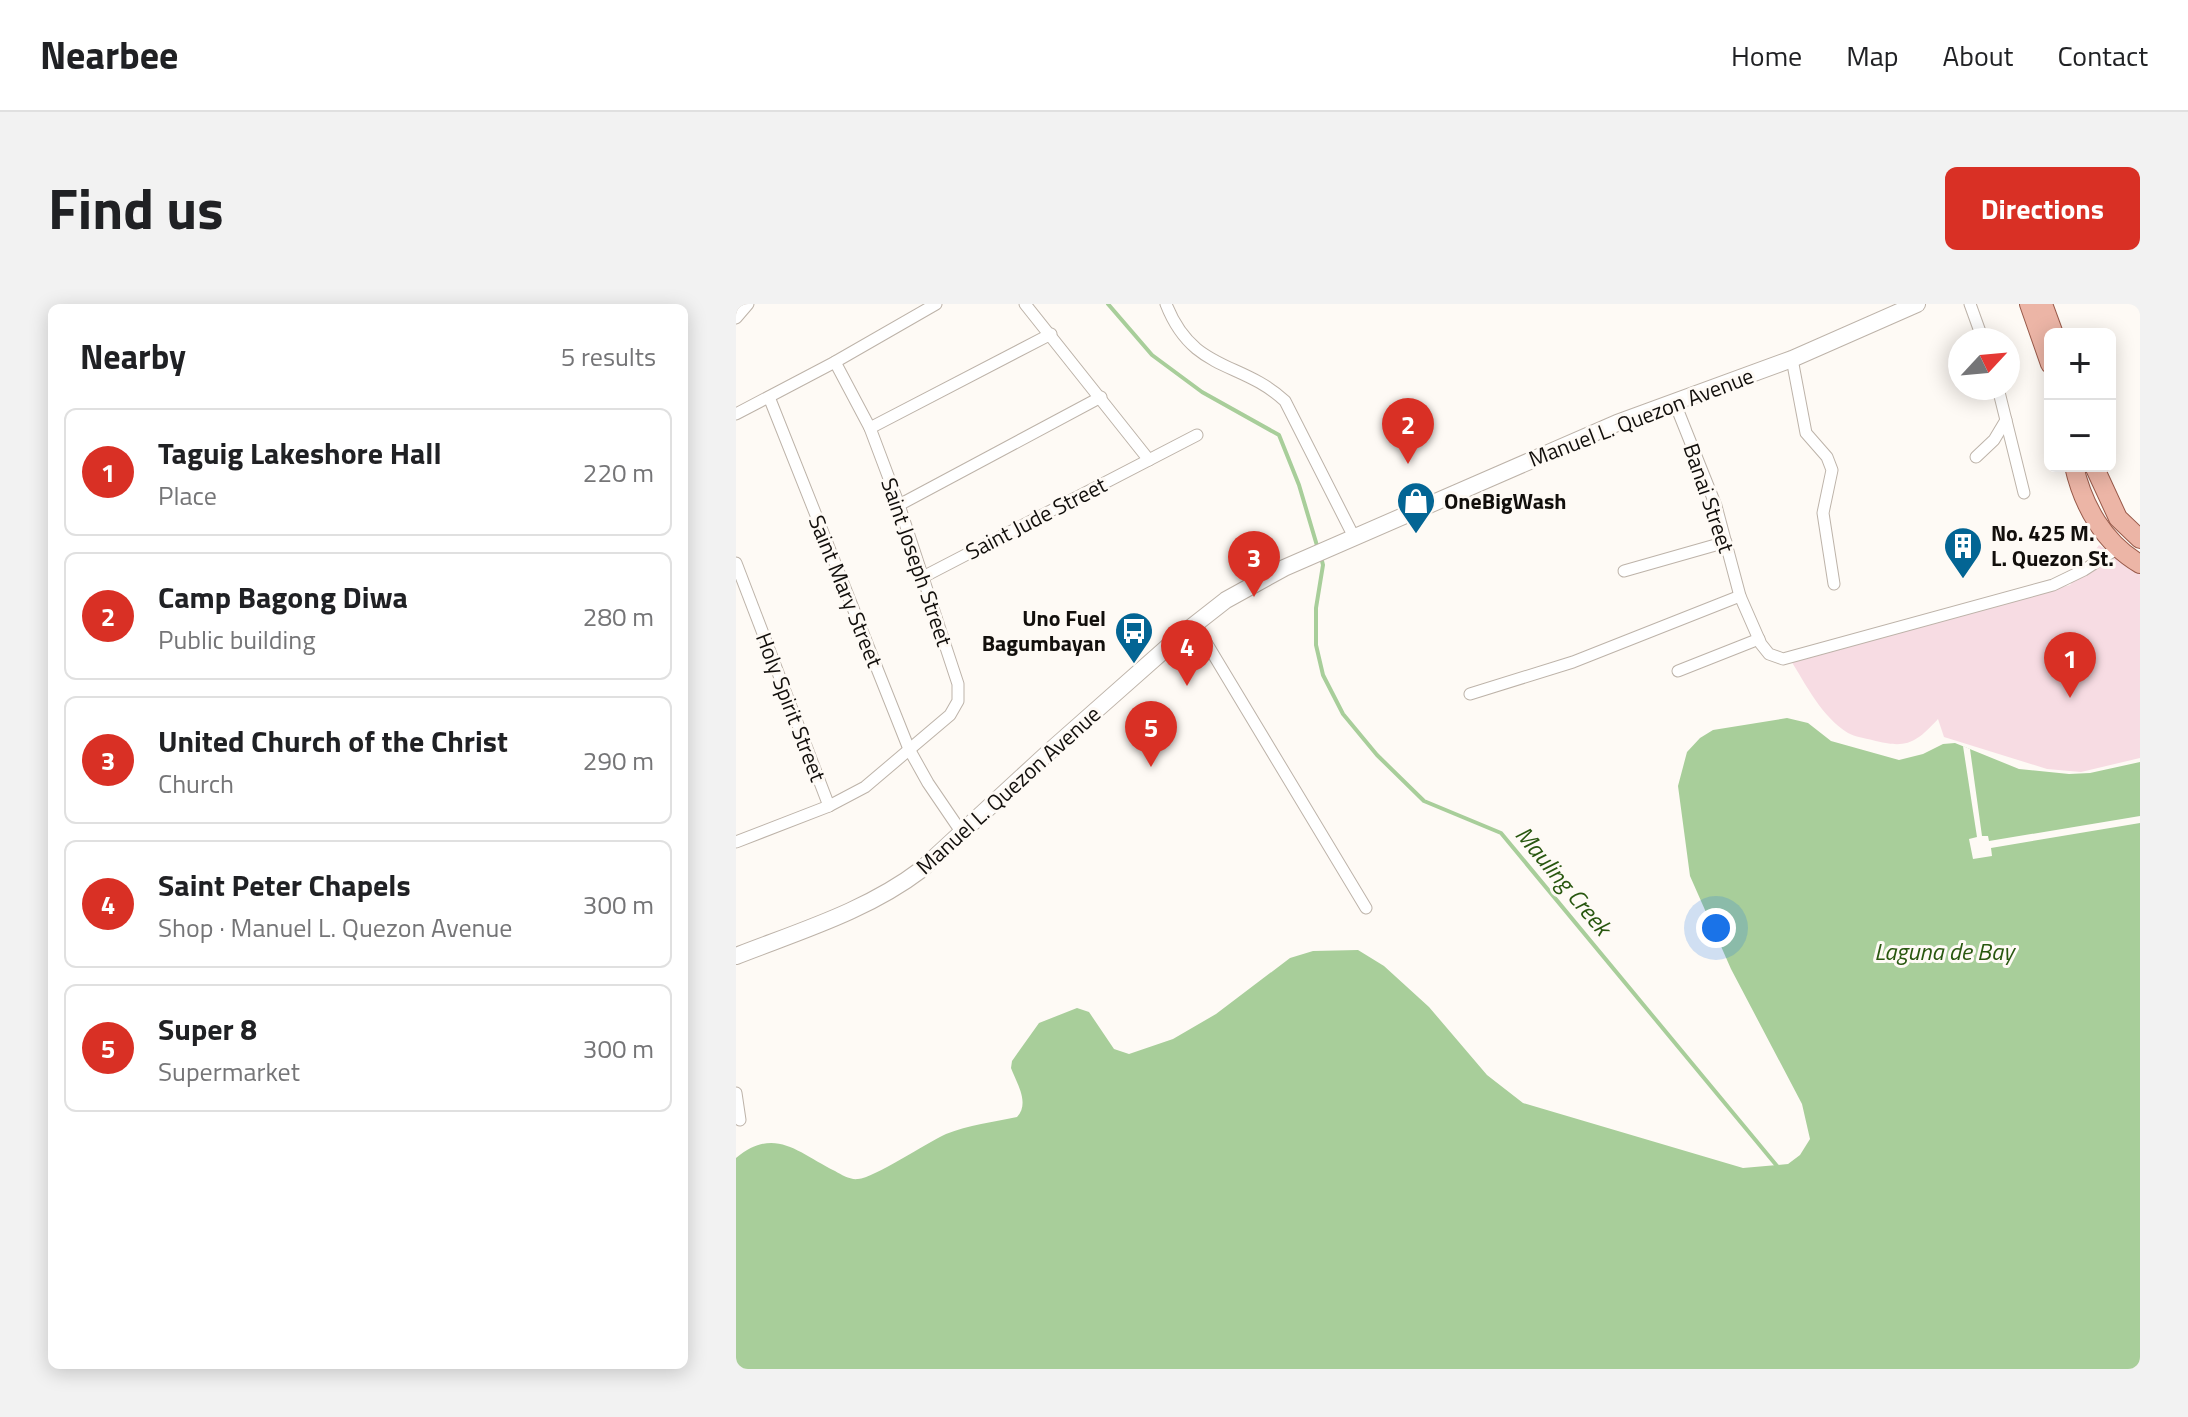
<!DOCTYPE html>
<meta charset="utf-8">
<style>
body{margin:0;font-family:"Titillium Web",sans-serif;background:#f2f2f2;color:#202124}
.controls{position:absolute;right:24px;top:24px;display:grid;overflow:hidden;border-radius:12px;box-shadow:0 4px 20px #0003}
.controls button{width:72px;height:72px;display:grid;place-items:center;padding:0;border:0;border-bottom:2px solid #e0e0e0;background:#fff;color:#202124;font:40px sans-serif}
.compass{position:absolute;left:1212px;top:24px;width:72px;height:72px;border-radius:50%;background:#fff;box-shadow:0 4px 20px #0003;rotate:64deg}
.you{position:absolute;left:980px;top:624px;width:28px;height:28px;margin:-20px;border:6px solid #fff;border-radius:50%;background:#1a73e8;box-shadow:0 0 0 12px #1a73e833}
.badge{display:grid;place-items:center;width:52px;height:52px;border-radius:50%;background:#d93025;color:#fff;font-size:26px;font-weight:700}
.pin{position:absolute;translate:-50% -66px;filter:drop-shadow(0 2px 4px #0008)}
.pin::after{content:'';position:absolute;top:42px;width:28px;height:24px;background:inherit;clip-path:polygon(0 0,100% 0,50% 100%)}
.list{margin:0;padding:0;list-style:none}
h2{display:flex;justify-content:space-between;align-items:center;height:104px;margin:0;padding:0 32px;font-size:34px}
h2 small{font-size:26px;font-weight:400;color:#757577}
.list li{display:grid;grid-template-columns:52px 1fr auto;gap:24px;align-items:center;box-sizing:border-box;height:128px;margin:0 16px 16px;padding:0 16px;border:2px solid #e0e0e0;border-radius:12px}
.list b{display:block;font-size:30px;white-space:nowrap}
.list p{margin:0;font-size:26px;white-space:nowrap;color:#757577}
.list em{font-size:26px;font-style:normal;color:#757577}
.map{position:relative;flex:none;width:1404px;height:1065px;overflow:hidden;border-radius:12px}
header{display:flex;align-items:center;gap:48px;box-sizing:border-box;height:112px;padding:0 40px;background:#fff;border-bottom:2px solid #e0e0e0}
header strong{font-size:38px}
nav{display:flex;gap:44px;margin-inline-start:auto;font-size:28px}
.intro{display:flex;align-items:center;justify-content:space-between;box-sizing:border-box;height:192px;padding:0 48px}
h1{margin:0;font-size:56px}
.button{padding:20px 36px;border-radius:12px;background:#d93025;color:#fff;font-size:28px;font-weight:700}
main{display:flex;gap:48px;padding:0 48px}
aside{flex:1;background:#fff;border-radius:12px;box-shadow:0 4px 20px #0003}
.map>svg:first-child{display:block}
.green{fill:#f7dce3}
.water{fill:#a8ce9a}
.pier{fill:#fefaf5}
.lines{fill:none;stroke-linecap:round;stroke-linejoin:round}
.stream{stroke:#a8ce9a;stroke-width:4}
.street-casing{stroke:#bdb3a9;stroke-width:13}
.secondary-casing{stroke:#bdb3a9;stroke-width:18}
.primary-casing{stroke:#985a4a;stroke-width:20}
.street{stroke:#fff;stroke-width:11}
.secondary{stroke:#fff;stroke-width:16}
.primary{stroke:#ecb5a6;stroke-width:18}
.labels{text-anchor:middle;stroke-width:6;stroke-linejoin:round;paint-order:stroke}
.street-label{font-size:22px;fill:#120f0c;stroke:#fefaf5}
.poi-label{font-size:22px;font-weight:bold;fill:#120f0c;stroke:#fefaf5;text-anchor:start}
.water-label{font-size:24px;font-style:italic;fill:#28570f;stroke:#fefaf5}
</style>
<header>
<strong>Nearbee</strong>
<nav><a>Home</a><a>Map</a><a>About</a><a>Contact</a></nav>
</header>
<div class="intro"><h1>Find us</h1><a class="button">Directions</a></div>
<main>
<aside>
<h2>Nearby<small>5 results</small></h2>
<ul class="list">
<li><span class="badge">1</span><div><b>Taguig Lakeshore Hall</b><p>Place</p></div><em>220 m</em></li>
<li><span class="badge">2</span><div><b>Camp Bagong Diwa</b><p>Public building</p></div><em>280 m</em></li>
<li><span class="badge">3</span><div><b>United Church of the Christ</b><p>Church</p></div><em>290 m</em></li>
<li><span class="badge">4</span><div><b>Saint Peter Chapels</b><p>Shop · Manuel L. Quezon Avenue</p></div><em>300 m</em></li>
<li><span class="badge">5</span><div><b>Super 8</b><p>Supermarket</p></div><em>300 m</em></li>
</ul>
</aside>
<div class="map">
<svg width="1404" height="1065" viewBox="0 0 1404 1065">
<rect width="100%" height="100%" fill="#fefaf5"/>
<!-- green -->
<path class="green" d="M1363 241 1404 268V454L1345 468 1311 465 1208 433 1202 415C1179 440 1170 445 1136 436 1129 434 1119 433 1112 429 1086 413 1070 381 1054 355L1334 281Z"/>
<!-- water -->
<path class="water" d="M1051 414 1072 419 1095 437 1163 456 1187 450 1207 440 1219 439 1283 465 1333 470 1354 469 1404 458V1065H0V854C39 822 61 848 99 867 106 871 114 876 122 875 138 874 190 839 210 830 232 821 258 818 281 813 294 799 281 780 275 764L276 757 303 719 341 704 353 708 378 745 393 750 437 735 480 710 554 654 577 647 622 646 648 662 693 703 751 771 787 799 1007 864 1052 860 1064 851 1074 835 1066 800 995 665 954 572 942 482 951 448 964 434 977 426Z"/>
<!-- pier -->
<path class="pier" d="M1227 442 1234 445 1246 532H1252L1253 537 1404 512V519L1255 544 1256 552 1237 555 1233 535 1241 533Z"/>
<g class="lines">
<!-- stream -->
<g class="stream">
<path d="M372 0 416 51 466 88 543 131 563 181 582 245"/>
<path d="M585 253 587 261 580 304V341L587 371 607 410 641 451 688 497 765 529 1041 862"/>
</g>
<defs>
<g id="street">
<path d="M289 0 413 156"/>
<path d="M430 0C457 69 505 56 549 97L618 233"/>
<path d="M1234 0 1247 36"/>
<path d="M0 14 12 0"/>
<path d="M1056 55 1070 129 1091 153 1096 166 1087 209 1098 280"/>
<path d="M1262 84 1288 189"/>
<path d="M33 93 173 445 192 479 226 529"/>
<path d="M938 97 980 202 1004 292 1025 340 1033 350 1047 355 1317 281 1348 266 1382 244"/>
<path d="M0 110 99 58 200 0"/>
<path d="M134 124 315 30"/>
<path d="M1240 153 1258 136 1270 116"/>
<path d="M163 201 365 93"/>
<path d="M0 259 93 502"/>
<path d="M888 267 990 238"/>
<path d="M187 273 461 131"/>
<path d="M459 320 630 604"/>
<path d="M942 367 1023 335"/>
<path d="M734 390 837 358 1004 292"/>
<path d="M0 538 93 502 129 483 214 411 222 397V380L163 201 134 124 99 58"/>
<path d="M0 789 4 816"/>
</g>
<path id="secondary" d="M0 652C64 627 131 607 186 565L314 447 444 332 490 296 548 264 881 119 1056 55 1181 0"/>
<g id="primary">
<path d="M1293 0 1314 60"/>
<path d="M1307 0 1318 30"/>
<path d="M1338 162C1347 202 1368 239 1404 260"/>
<path d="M1358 162 1382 214 1404 235"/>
</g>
</defs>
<!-- street casing -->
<use href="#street" class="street-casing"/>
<!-- secondary casing -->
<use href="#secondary" class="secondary-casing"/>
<!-- primary casing -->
<use href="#primary" class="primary-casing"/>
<!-- street -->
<use href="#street" class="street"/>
<!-- secondary -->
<use href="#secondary" class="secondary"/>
<!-- primary -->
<use href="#primary" class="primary"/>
</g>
<!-- icons -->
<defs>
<symbol id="shop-pin" viewBox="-11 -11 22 30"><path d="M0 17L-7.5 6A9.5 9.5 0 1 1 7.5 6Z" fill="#036594" stroke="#fefaf5"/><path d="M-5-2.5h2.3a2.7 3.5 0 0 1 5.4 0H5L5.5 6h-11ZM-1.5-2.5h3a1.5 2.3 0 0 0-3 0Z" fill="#fff"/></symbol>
<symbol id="building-pin" viewBox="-11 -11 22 30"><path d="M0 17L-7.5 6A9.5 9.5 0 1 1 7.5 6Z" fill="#036594" stroke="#fefaf5"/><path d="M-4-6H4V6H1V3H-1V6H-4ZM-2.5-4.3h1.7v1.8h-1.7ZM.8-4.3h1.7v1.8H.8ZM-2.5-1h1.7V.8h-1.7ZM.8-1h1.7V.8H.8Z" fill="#fff"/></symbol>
<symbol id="bus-pin" viewBox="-11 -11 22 30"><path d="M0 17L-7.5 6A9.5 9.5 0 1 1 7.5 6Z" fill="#036594" stroke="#fefaf5"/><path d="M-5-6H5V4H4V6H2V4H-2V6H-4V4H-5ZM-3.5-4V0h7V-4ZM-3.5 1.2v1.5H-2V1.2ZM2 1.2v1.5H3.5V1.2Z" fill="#fff"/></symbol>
</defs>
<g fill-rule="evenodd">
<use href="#shop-pin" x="658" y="175" width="44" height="60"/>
<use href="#building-pin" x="1205" y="220" width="44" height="60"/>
<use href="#bus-pin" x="376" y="305" width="44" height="60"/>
</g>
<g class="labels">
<!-- street labels -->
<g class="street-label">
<text transform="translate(905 113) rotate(-21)" y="8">Manuel L. Quezon Avenue</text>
<text transform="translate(973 194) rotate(71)" y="8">Banai Street</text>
<text transform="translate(300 214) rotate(-27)" y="8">Saint Jude Street</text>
<text transform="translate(181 258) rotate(71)" y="8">Saint Joseph Street</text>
<text transform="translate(110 287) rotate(68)" y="8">Saint Mary Street</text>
<text transform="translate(55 403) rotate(69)" y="8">Holy Spirit Street</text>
<text transform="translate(272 486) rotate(-42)" y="8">Manuel L. Quezon Avenue</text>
</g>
<!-- poi labels -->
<g class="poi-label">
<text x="708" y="205">OneBigWash</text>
<text x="1255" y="237">No. 425 M.<tspan x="1255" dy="25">L. Quezon St.</tspan></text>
<text x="370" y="322" text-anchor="end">Uno Fuel<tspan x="370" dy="25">Bagumbayan</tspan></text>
</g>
<!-- water labels -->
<g class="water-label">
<text transform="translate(827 577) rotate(50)" y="8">Mauling Creek</text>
<text x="1208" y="656">Laguna de Bay</text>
</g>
</g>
</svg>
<div class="controls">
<button>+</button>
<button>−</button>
</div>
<svg class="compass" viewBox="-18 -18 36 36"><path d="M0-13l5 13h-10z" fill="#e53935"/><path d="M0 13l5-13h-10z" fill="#757577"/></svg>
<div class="you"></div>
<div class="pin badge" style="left:1334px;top:394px">1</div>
<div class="pin badge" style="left:672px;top:160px">2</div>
<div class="pin badge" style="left:518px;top:293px">3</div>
<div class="pin badge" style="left:451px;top:382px">4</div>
<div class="pin badge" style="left:415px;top:463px">5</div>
</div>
</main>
